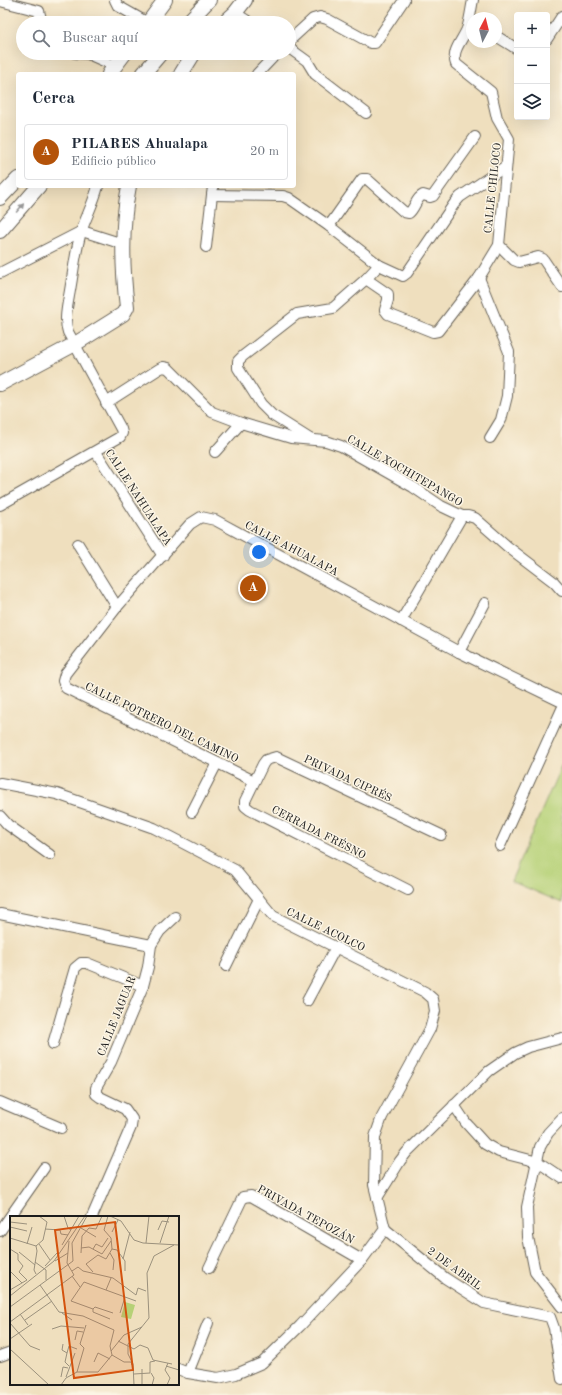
<!DOCTYPE html>
<html lang="es">
<meta charset="utf-8">
<style>
body{margin:0;font-family:"Old Standard TT",serif;background:#f6f6f7;color:#1f2937}
.controls{position:absolute;right:12px;top:12px;display:grid;overflow:hidden;border-radius:4px;box-shadow:0 4px 16px #0002}
.controls button{width:36px;height:36px;display:grid;place-items:center;padding:0;border:0;border-bottom:1px solid #e0e1e3;background:#fff;color:#1f2937;font:20px sans-serif}
.compass{position:absolute;left:466px;top:12px;width:36px;height:36px;border-radius:50%;background:#fff;box-shadow:0 4px 16px #0002;rotate:7deg}
.you{position:absolute;left:259px;top:552px;width:14px;height:14px;margin:-10px;border:3px solid #fff;border-radius:50%;background:#1a73e8;box-shadow:0 0 0 6px #1a73e833}
.badge{display:grid;place-items:center;width:26px;height:26px;border-radius:50%;background:#b45309;color:#fff;font-size:13px;font-weight:700}
.pin{position:absolute;translate:-50% -50%;border:2px solid #fff;box-shadow:0 1px 4px #0006}
.list{margin:0;padding:0;list-style:none}
h2{display:flex;justify-content:space-between;align-items:center;height:52px;margin:0;padding:0 16px;font-size:17px}
h2 small{font-size:13px;font-weight:400;color:#747a83}
.list li{display:grid;grid-template-columns:26px 1fr auto;gap:12px;align-items:center;box-sizing:border-box;height:56px;margin:0 8px 8px;padding:0 8px;border:1px solid #e0e1e3;border-radius:4px}
.list b{display:block;font-size:15px;white-space:nowrap}
.list p{margin:0;font-size:13px;white-space:nowrap;color:#747a83}
.list em{font-size:13px;font-style:normal;color:#747a83}
.icon{flex:none;width:22px;height:22px;fill:none;stroke:currentColor;stroke-width:2;stroke-linecap:round;stroke-linejoin:round}
.map{position:relative;flex:none;width:562px;height:1395px;overflow:hidden}
.search{position:absolute;background:#fff;box-shadow:0 4px 16px #0002;left:16px;top:16px;width:280px;height:44px;display:flex;align-items:center;gap:10px;box-sizing:border-box;padding:0 14px;border-radius:22px;color:#747a83;font-size:15px}
.panel{position:absolute;background:#fff;box-shadow:0 4px 16px #0002;left:16px;top:72px;width:280px;height:116px;border-radius:4px}
.map>svg:first-child{display:block}
.green{fill:#b6d177;stroke:#69764a}
.lines{fill:none;stroke-linecap:round;stroke-linejoin:round}
.street-casing{stroke:#666055;stroke-width:12}
.secondary-casing{stroke:#666055;stroke-width:16}
.street{stroke:#fff;stroke-width:10}
.secondary{stroke:#fff;stroke-width:14}
.oneway{fill:#999}
.labels{text-anchor:middle;stroke-width:3;stroke-linejoin:round;paint-order:stroke}
.street-label{font-size:11px;fill:#1c1c1c;stroke:#fcf5e5}
.inset-road{fill:none;stroke:#9b917d;stroke-width:1}
.view{fill:#d4530e;fill-opacity:0.15;stroke:#d4530e;stroke-width:2}
.inset-edge{fill:none;stroke:#1c1c1c;stroke-width:2}
</style>
<div class="map">
<svg width="562" height="1395" viewBox="0 0 562 1395">
<rect width="100%" height="100%" fill="#fcf5e5"/>
<filter id="ink" filterUnits="userSpaceOnUse"><feTurbulence type="fractalNoise" baseFrequency=".025" numOctaves="2"/><feDisplacementMap in="SourceGraphic" scale="8" xChannelSelector="R" yChannelSelector="G"/><feConvolveMatrix kernelMatrix="1 2 1 2 8 2 1 2 1" color-interpolation-filters="sRGB"/></filter>
<filter id="wash" filterUnits="userSpaceOnUse"><feTurbulence type="fractalNoise" baseFrequency=".012" numOctaves="4" result="noise"/><feDisplacementMap in="SourceGraphic" scale="16" xChannelSelector="R" yChannelSelector="G"/><feGaussianBlur stdDeviation="0.9" result="paint"/><feColorMatrix in="noise" values="0 0 0 0 0 0 0 0 0 0 0 0 0 0 0 0 0 1.4 0 .05"/><feComposite in="paint" operator="in"/></filter>
<g filter="url(#wash)">
<rect width="100%" height="100%" fill="#efdfbe"/>
<!-- green -->
<path class="green" d="M562 764V903L511 881Z"/>
</g>
<g filter="url(#ink)">
<g class="lines">
<defs>
<g id="street">
<path d="M115 0 118 6 148 23"/>
<path d="M0 1 39 11 42 23"/>
<path d="M235 13 251 23"/>
<path d="M496 36 517 49"/>
<path d="M547 39 562 16"/>
<path d="M289 41 313 19 320 17 327 19 371 43H375L404 0"/>
<path d="M289 48 307 61 315 74 366 113"/>
<path d="M75 53 88 54 115 66"/>
<path d="M257 74 277 53"/>
<path d="M212 195 283 196 289 198 329 226 379 265 403 276 407 273 454 204 460 197 506 166"/>
<path d="M329 226 362 179H367L404 212 409 213C415 208 416 198 423 195L430 197 433 196 475 137"/>
<path d="M499 245 514 260 519 262 538 257 543 259 562 287"/>
<path d="M206 247 213 186"/>
<path d="M0 273 82 231 123 244"/>
<path d="M479 278 509 352 507 396 501 420 490 438"/>
<path d="M366 279 379 265"/>
<path d="M106 403 159 369 163 367 168 368 212 412 241 423 291 438 326 441 341 446 413 487 441 506 462 516H468L475 518 508 547 554 582 562 591"/>
<path d="M310 439 272 415 261 404 238 368V361L243 356 297 314 333 308 366 279 388 294V300L385 310 388 314 433 332 438 331 479 278 499 245 509 139 497 118 491 92 456 64C451 51 462 41 467 29 470 20 471 9 473 0"/>
<path d="M96 452 163 556"/>
<path d="M215 452 241 423"/>
<path d="M0 505 120 437 122 433 121 429 68 332C64 320 67 308 69 296 73 275 75 253 81 232 86 217 94 202 98 186"/>
<path d="M78 544 117 607"/>
<path d="M401 621 462 516"/>
<path d="M459 652 485 603"/>
<path d="M254 781 66 688 63 681 65 674 117 607 190 524 201 517 215 520 459 652 562 702"/>
<path d="M0 783 57 794 154 828 235 870 273 916 425 992 433 999 435 1011 430 1029 382 1117 375 1137 374 1185 385 1229"/>
<path d="M192 812 217 763"/>
<path d="M0 816 8 825 50 855"/>
<path d="M500 846 562 709"/>
<path d="M408 890 250 810 245 806V801L263 764 266 760 276 757 441 835"/>
<path d="M0 914 151 945"/>
<path d="M226 966 259 899"/>
<path d="M307 1001 336 947"/>
<path d="M53 1044 75 968 81 963H87L143 986"/>
<path d="M0 1102 61 1128"/>
<path d="M454 1105 466 1123 485 1144 499 1152 538 1162 562 1178"/>
<path d="M562 1118 548 1133 540 1147 527 1207 528 1237 535 1272 562 1307"/>
<path d="M377 1198 400 1161 407 1152 489 1071 515 1053 528 1047 562 1038"/>
<path d="M92 1217 131 1127 132 1119 125 1109 100 1097 96 1094V1088L111 1062 143 986 148 967 151 945 160 931 175 917"/>
<path d="M385 1229 445 1278 484 1303 550 1317 554 1328 562 1379"/>
<path d="M0 1231 44 1168"/>
<path d="M209 1268 243 1197 251 1196 362 1260"/>
<path d="M0 1356 11 1352"/>
<path d="M178 1369 188 1373 218 1378 236 1374 262 1363 300 1326 362 1260 385 1229"/>
<path d="M188 1373 208 1323"/>
</g>
<g id="secondary">
<path d="M148 23 165 0"/>
<path d="M187 23 209 0"/>
<path d="M224 23 235 13 245 0"/>
<path d="M109 74 125 53"/>
<path d="M143 74 161 53"/>
<path d="M181 74 194 53"/>
<path d="M0 198 18 179"/>
<path d="M0 231 39 186"/>
<path d="M0 384 75 344 123 314 127 307C122 266 121 226 129 186"/>
</g>
</defs>
<!-- street casing -->
<use href="#street" class="street-casing"/>
<!-- secondary casing -->
<use href="#secondary" class="secondary-casing"/>
<!-- street -->
<use href="#street" class="street"/>
<!-- secondary -->
<use href="#secondary" class="secondary"/>
</g>
<!-- one-way arrows -->
<defs><path id="oneway-solid" d="M-6-.8H1V-3.2L6.5 0L1 3.2V.8H-6Z"/></defs>
<use class="oneway" href="#oneway-solid" transform="translate(20 208) rotate(-49)"/>
</g>
<g class="labels">
<!-- street labels -->
<g class="street-label">
<text transform="translate(492 188) rotate(-84)" y="4">CALLE CHILOCO</text>
<text transform="translate(405 470) rotate(30)" y="4">CALLE XOCHITEPANGO</text>
<text transform="translate(139 497) rotate(57)" y="4">CALLE NAHUALAPA</text>
<text transform="translate(292 548) rotate(28)" y="4">CALLE AHUALAPA</text>
<text transform="translate(162 722) rotate(26)" y="4">CALLE POTRERO DEL CAMINO</text>
<text transform="translate(348 778) rotate(25)" y="4">PRIVADA CIPRÉS</text>
<text transform="translate(319 832) rotate(27)" y="4">CERRADA FRÉSNO</text>
<text transform="translate(326 929) rotate(26)" y="4">CALLE ACOLCO</text>
<text transform="translate(116 1016) rotate(-68)" y="4">CALLE JAGUAR</text>
<text transform="translate(306 1214) rotate(29)" y="4">PRIVADA TEPOZÁN</text>
<text transform="translate(455 1268) rotate(36)" y="4">2 DE ABRIL</text>
</g>
</g>
<!-- overview -->
<g transform="translate(10 1216)">
<rect width="169" height="169" fill="#efdfbe"/>
<path d="M115 86 125 89 121 103 111 101Z" fill="#b6d177"/>
<path class="inset-road" d="M54 0 58 12 61 14M100 0 111 5 124 24 133 27 169 29M0 6 17 8M0 11 17 15M71 12 86 21M35 13 50 14 51 18 58 19M148 14 152 5 159 6M102 16 108 4M0 22 26 30M136 27 139 0M150 27 159 0M17 28 22 11M29 28 40 44M52 29 69 0M71 32 79 31 92 38 101 25M0 33 8 38V44L13 50 9 56 17 64M83 33 86 28 92 31 98 22M102 33 107 34 115 45V55M9 36 25 49M71 37 72 20 79 12 86 13 92 0M100 37 104 44 103 54M113 43 120 16M45 45 58 37M25 46 36 54V64M35 50 47 37M0 55 12 67M62 55 68 51 73 55 103 62 126 79 128 72 136 75M83 56 76 48 88 39 96 43 102 33 101 22 94 14 98 0M26 58 24 54 27 35 26 30 33 24 37 6 29 0M62 60 70 71M30 69 49 96 73 100 104 114 100 130 102 139M0 74 17 64M96 74 101 62M0 80 44 45 75 0M0 91 63 45 62 27 77 0M83 93 61 85 74 66 126 85M83 93 85 91 103 97M83 93V96L100 103M52 97 62 104M110 97 115 81M10 98 18 109M15 104 42 85M0 106 64 59 57 47 59 25M0 107 20 130 30 134M42 113 51 110 74 112M0 123 22 108M65 124 67 115 73 116M108 125 124 133 130 129 138 132 143 144 162 148M53 128 52 134 57 137 55 146 59 150M0 133 39 169M101 135 114 119 132 111M57 137 59 130 67 133M102 139 114 146H121L122 149M84 146 88 137 100 143M156 150 169 154M132 153V169M67 156 74 132 70 128 76 109M141 157 144 162 142 169M124 158 140 157V146L145 145M51 161 53 151 58 152M56 161 65 137M51 169 56 162 67 156H88L102 139M124 169 123 148 118 138V128L139 102 137 57 144 40 164 29M157 169 160 162 155 154 158 147"/>
<path class="view" d="M105 6 123 154 64 162 45 14Z"/>
<rect width="169" height="169" class="inset-edge"/>
</g>
</svg>
<div class="controls">
<button>+</button>
<button>−</button>
<button><svg class="icon" aria-label="layers" viewBox="0 0 24 24"><path d="M12 4l9 5-9 5-9-5zM3 14l9 5 9-5"/></svg></button>
</div>
<svg class="compass" viewBox="-18 -18 36 36"><path d="M0-13l5 13h-10z" fill="#e53935"/><path d="M0 13l5-13h-10z" fill="#747a83"/></svg>
<div class="you"></div>
<div class="pin badge" style="left:253px;top:588px">A</div>
<div class="search"><svg class="icon" aria-label="search" viewBox="0 0 24 24"><circle cx="10" cy="10" r="6"/><path d="M15 15l6 6"/></svg>Buscar aquí</div>
<section class="panel">
<h2>Cerca<small></small></h2>
<ul class="list">
<li><span class="badge">A</span><div><b>PILARES Ahualapa</b><p>Edificio público</p></div><em>20 m</em></li>
</ul>
</section>
</div>
